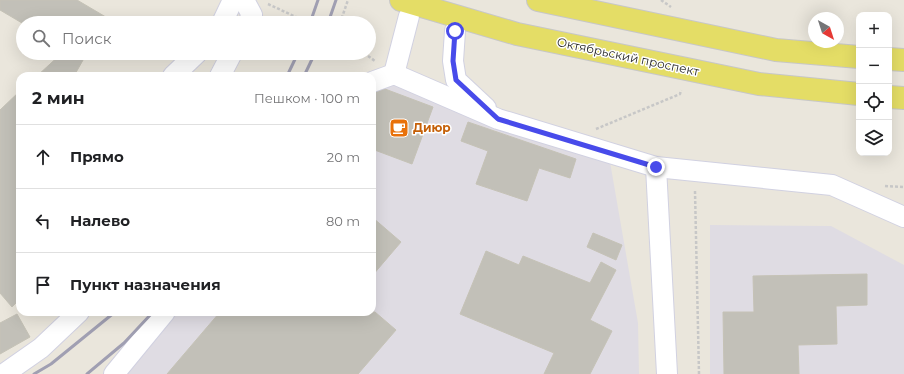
<!DOCTYPE html>
<html lang="ru">
<meta charset="utf-8">
<style>
body{margin:0;font-family:Montserrat,sans-serif;background:#f2f2f2;color:#202124}
.controls{position:absolute;right:12px;top:12px;display:grid;overflow:hidden;border-radius:8px;box-shadow:0 4px 16px #0002}
.controls button{width:36px;height:36px;display:grid;place-items:center;padding:0;border:0;border-bottom:1px solid #e0e0e0;background:#fff;color:#202124;font:20px sans-serif}
.compass{position:absolute;left:808px;top:12px;width:36px;height:36px;border-radius:50%;background:#fff;box-shadow:0 4px 16px #0002;rotate:141deg}
.stop{position:absolute;width:12px;height:12px;margin:-9px;border:3px solid #484bea;border-radius:50%;background:#fff}
.stop.end{background:#484bea;border-color:#fff;box-shadow:0 1px 4px #0008}
.list{margin:0;padding:0;list-style:none}
h2{display:flex;justify-content:space-between;align-items:center;height:52px;margin:0;padding:0 16px;font-size:17px}
h2 small{font-size:13px;font-weight:400;color:#757577}
.list li{display:grid;grid-template-columns:26px 1fr auto;gap:12px;align-items:center;box-sizing:border-box;height:64px;padding:0 16px;border-top:1px solid #e0e0e0}
.list b{display:block;font-size:15px;white-space:nowrap}
.list em{font-size:13px;font-style:normal;color:#757577}
.icon{flex:none;width:22px;height:22px;fill:none;stroke:currentColor;stroke-width:2;stroke-linecap:round;stroke-linejoin:round}
.map{position:relative;flex:none;width:904px;height:374px;overflow:hidden}
.search{position:absolute;background:#fff;box-shadow:0 4px 16px #0002;left:16px;top:16px;width:360px;height:44px;display:flex;align-items:center;gap:10px;box-sizing:border-box;padding:0 14px;border-radius:22px;color:#757577;font-size:15px}
.panel{position:absolute;background:#fff;box-shadow:0 4px 16px #0002;left:16px;top:72px;width:360px;height:244px;border-radius:12px}
.map>svg:first-child{display:block}
.industrial{fill:#dfdce3}
.building{fill:#c2c0b8;stroke:#c5c2b6}
.lines{fill:none;stroke-linecap:round;stroke-linejoin:round}
.minor-casing{stroke:#d1d1e1;stroke-width:22}
.major-casing{stroke:#c7c7c7;stroke-width:24}
.path{stroke:#c7c7c7;stroke-width:2.5;stroke-dasharray:3 2;stroke-linecap:butt}
.minor{stroke:#fff;stroke-width:20}
.major{stroke:#e4dd66;stroke-width:22}
.rail{stroke:#a09fb2;stroke-width:3}
.route{stroke:#484bea;stroke-width:5}
.labels{text-anchor:middle;stroke-width:3;stroke-linejoin:round;paint-order:stroke}
.street-label{font-size:12px;fill:#292929;stroke:#fff}
.food-label{font-size:12px;font-weight:bold;fill:#c56008;stroke:#fff;text-anchor:start}
</style>
<div class="map">
<svg width="904" height="374" viewBox="0 0 904 374">
<rect width="100%" height="100%" fill="#eae6dc"/>
<!-- industrial -->
<g class="industrial">
<path d="M386 81 610 162 638 323 639 374H127L175 312H372V84Z"/>
<path d="M710 225 831 226 904 265V374H710Z"/>
</g>
<!-- building -->
<g class="building">
<path d="M0 0H77L116 23H22L0 10Z"/>
<path d="M62 53H87L74 76H37Z"/>
<path d="M385 89 433 107 412 164 372 149V93Z"/>
<path d="M20 91V299L12 307 0 293V110Z"/>
<path d="M468 122 576 159 570 178 539 168 527 201 476 184 488 151 461 141Z"/>
<path d="M372 217 401 242 372 276Z"/>
<path d="M593 233 622 245 616 260 587 247Z"/>
<path d="M486 251 519 265 523 256 590 283 601 262 616 270 590 320 612 331 590 374H544L554 353 460 314Z"/>
<path d="M867 274V305L836 306 837 344 798 345 799 374H724L723 312H754L753 276Z"/>
<path d="M220 312H375L396 330 358 374H167Z"/>
<path d="M17 314 30 337 0 354V323Z"/>
</g>
<g class="lines">
<defs>
<g id="minor">
<path d="M244 0 252 15 248 23"/>
<path d="M222 23 233 0"/>
<path d="M455 31 453 61 456 80 486 108"/>
<path d="M394 74 409 16"/>
<path d="M173 76 197 53"/>
<path d="M220 76 232 53"/>
<path d="M372 82 394 74 498 119 656 167 832 185 904 217"/>
<path d="M656 167 667 374"/>
<path d="M4 374 41 348 79 312"/>
<path d="M114 374 165 312"/>
</g>
<g id="major">
<path d="M401 0 517 34 759 84 859 94"/>
<path d="M538 0 776 50 859 57"/>
<path d="M889 59 904 60"/>
<path d="M889 97 904 98"/>
</g>
</defs>
<!-- minor casing -->
<use href="#minor" class="minor-casing"/>
<!-- major casing -->
<use href="#major" class="major-casing"/>
<!-- path -->
<g class="path">
<path d="M661 0 671 7"/>
<path d="M268 4 309 23"/>
<path d="M340 23 348 0"/>
<path d="M364 53 375 61"/>
<path d="M596 129 680 94 681 90"/>
<path d="M885 186 904 187"/>
<path d="M695 191 699 374"/>
</g>
<!-- minor -->
<use href="#minor" class="minor"/>
<!-- major -->
<use href="#major" class="major"/>
<!-- rail -->
<g class="rail">
<path d="M310 23 318 0"/>
<path d="M328 23 336 0"/>
<path d="M287 76 298 53"/>
<path d="M304 76 315 53"/>
<path d="M34 374 51 364 115 312"/>
<path d="M87 374 124 343 153 312"/>
</g>
</g>
<g class="lines">
<!-- route -->
<path class="route" d="M455 31 453 61 456 80 498 119 656 167"/>
</g>
<!-- icons -->
<defs>
<symbol id="cafe-square" viewBox="-11 -11 22 22"><rect x="-9" y="-9" width="18" height="18" rx="4" fill="#e8710a" stroke="#fff"/><path d="M-5.5-4.5H6V0H3Q3 3.5 0 3.5H-2.5Q-5.5 3.5-5.5 0ZM3-3.2v2h1.7v-2ZM-6 4.5H4V6H-6Z" fill="#fff"/></symbol>
</defs>
<g fill-rule="evenodd">
<use href="#cafe-square" x="388" y="117" width="22" height="22"/>
</g>
<g class="labels">
<!-- street labels -->
<g class="street-label">
<text transform="translate(628 57) rotate(12)" y="4">Октябрьский проспект</text>
</g>
<!-- food labels -->
<g class="food-label">
<text x="413" y="132">Диюр</text>
</g>
</g>
</svg>
<div class="controls">
<button>+</button>
<button>−</button>
<button><svg class="icon" aria-label="locate" viewBox="0 0 24 24"><circle cx="12" cy="12" r="6"/><path d="M12 2v4M12 18v4M2 12h4M18 12h4"/></svg></button>
<button><svg class="icon" aria-label="layers" viewBox="0 0 24 24"><path d="M12 4l9 5-9 5-9-5zM3 14l9 5 9-5"/></svg></button>
</div>
<svg class="compass" viewBox="-18 -18 36 36"><path d="M0-13l5 13h-10z" fill="#e53935"/><path d="M0 13l5-13h-10z" fill="#757577"/></svg>
<div class="stop" style="left:455px;top:31px"></div>
<div class="stop end" style="left:656px;top:167px"></div>
<div class="search"><svg class="icon" aria-label="search" viewBox="0 0 24 24"><circle cx="10" cy="10" r="6"/><path d="M15 15l6 6"/></svg>Поиск</div>
<section class="panel">
<h2>2 мин<small>Пешком · 100 m</small></h2>
<ul class="list">
<li><svg class="icon" aria-label="ahead" viewBox="0 0 24 24"><path d="M12 20V5M6 11l6-6 6 6"/></svg><div><b>Прямо</b></div><em>20 m</em></li>
<li><svg class="icon" aria-label="left" viewBox="0 0 24 24"><path d="M17 20v-9H6M10 6l-5 5 5 5"/></svg><div><b>Налево</b></div><em>80 m</em></li>
<li><svg class="icon" aria-label="arrive" viewBox="0 0 24 24"><path d="M6 21V4h12l-3 4 3 4H6"/></svg><div><b>Пункт назначения</b></div></li>
</ul>
</section>
</div>
